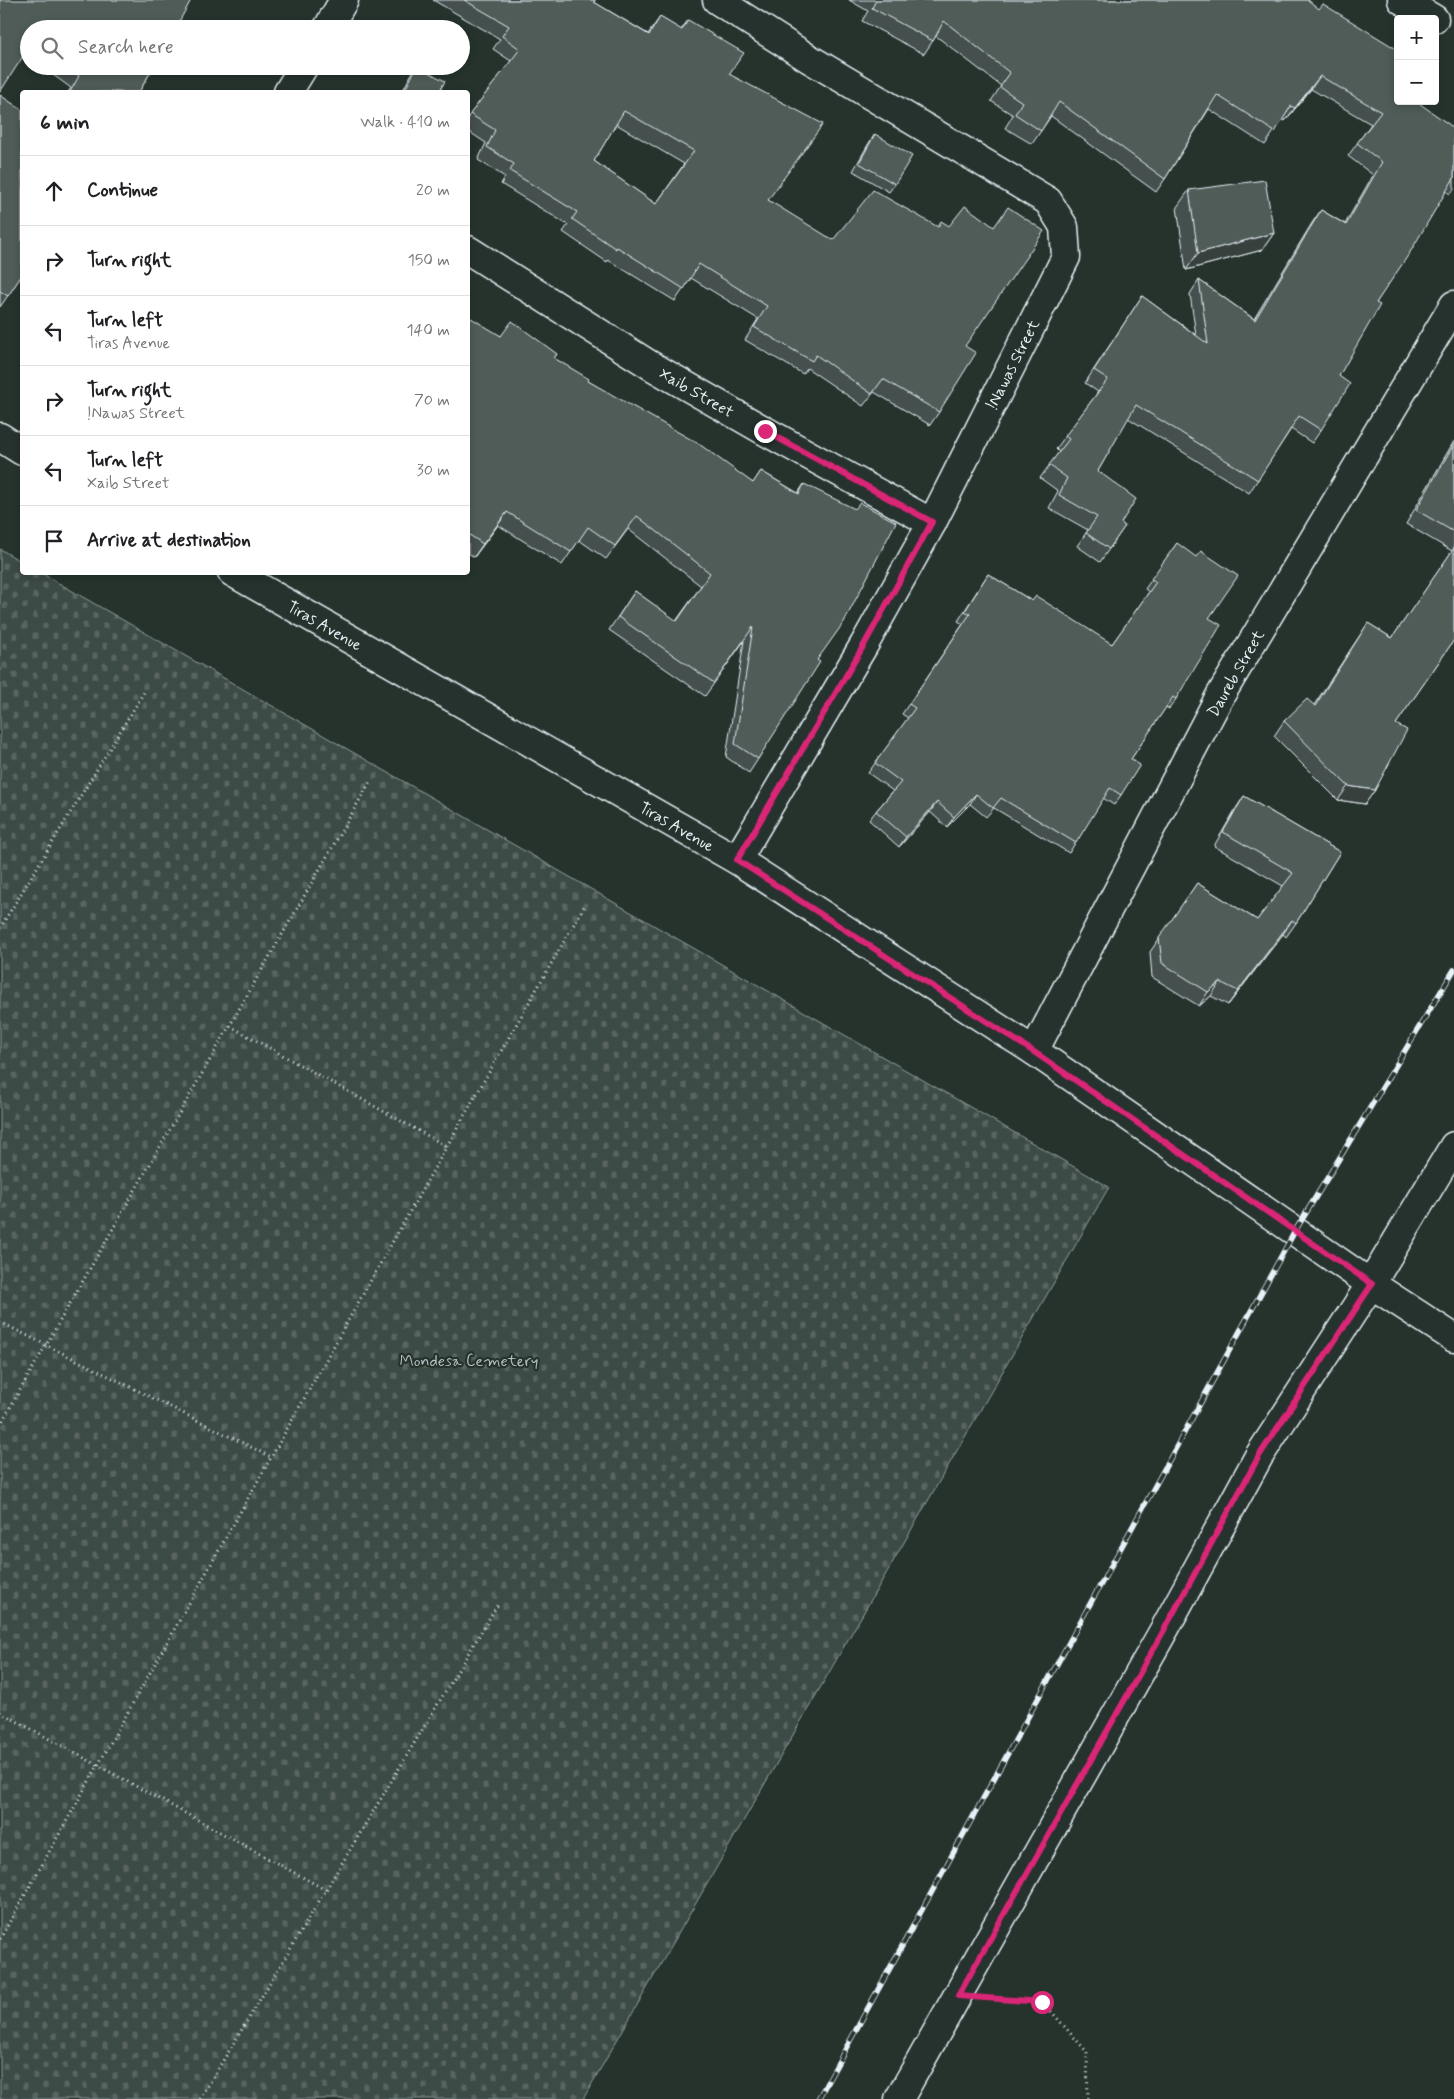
<!DOCTYPE html>
<meta charset="utf-8">
<style>
body{margin:0;font-family:Mynerve,sans-serif;background:#f2f2f2;color:#202124}
.controls{position:absolute;right:15px;top:15px;display:grid;overflow:hidden;border-radius:5px;box-shadow:0 2px 8px #0003}
.controls button{width:45px;height:45px;display:grid;place-items:center;padding:0;border:0;border-bottom:1px solid #e0e0e0;background:#fff;color:#202124;font:25px sans-serif}
.stop{position:absolute;width:15px;height:15px;margin:-11px;border:4px solid #db2777;border-radius:50%;background:#fff}
.stop.end{background:#db2777;border-color:#fff;box-shadow:0 1px 5px #0008}
.list{margin:0;padding:0;list-style:none}
h2{display:flex;justify-content:space-between;align-items:center;height:65px;margin:0;padding:0 20px;font-size:21px}
h2 small{font-size:16px;font-weight:400;color:#757577}
.list li{display:grid;grid-template-columns:32px 1fr auto;gap:15px;align-items:center;box-sizing:border-box;height:70px;padding:0 20px;border-top:1px solid #e0e0e0}
.list b{display:block;font-size:19px;white-space:nowrap}
.list p{margin:0;font-size:16px;white-space:nowrap;color:#757577}
.list em{font-size:16px;font-style:normal;color:#757577}
.icon{flex:none;width:28px;height:28px;fill:none;stroke:currentColor;stroke-width:2;stroke-linecap:round;stroke-linejoin:round}
.map{position:relative;flex:none;width:1454px;height:2099px;overflow:hidden}
.search{position:absolute;background:#fff;box-shadow:0 2px 8px #0003;left:20px;top:20px;width:450px;height:55px;display:flex;align-items:center;gap:12px;box-sizing:border-box;padding:0 18px;border-radius:28px;color:#757577;font-size:19px}
.panel{position:absolute;background:#fff;box-shadow:0 2px 8px #0003;left:20px;top:90px;width:450px;height:485px;border-radius:5px}
.map>svg:first-child{display:block}
.cemetery{fill:url(#cemetery-stones);stroke:#939ea0}
.lines{fill:none;stroke-linecap:round;stroke-linejoin:round}
.minor-casing{stroke:#e8f1f8;stroke-width:31}
.path{stroke:#e8f1f8;stroke-width:3;stroke-dasharray:1 4;stroke-linecap:butt}
.minor{stroke:#26332d;stroke-width:28}
.rail-casing{stroke:#e8f1f8;stroke-width:5.5}
.rail{stroke:#26332d;stroke-width:4;stroke-dasharray:11;stroke-linecap:butt}
.wall{fill:#454f4d;stroke:#e8f1f8;fill-rule:evenodd}
.shaded-wall{fill:#38403e;stroke:#e8f1f8}
.building{fill:#505c59;stroke:#e8f1f8;fill-rule:evenodd}
.route{stroke:#db2777;stroke-width:6}
.labels{text-anchor:middle;stroke-width:4.5;stroke-linejoin:round;paint-order:stroke}
.street-label{font-size:16px;fill:#e8f1f8;stroke:#26332d}
.park-label{font-size:16px;fill:#b5bfc3;stroke:#26332d}
</style>
<div class="map">
<svg width="1454" height="2099" viewBox="0 0 1454 2099">
<defs>
<pattern id="cemetery-stones" width="16" height="16" patternUnits="userSpaceOnUse" patternTransform="scale(1.25)"><rect width="16" height="16" fill="#3e4b47"/><path d="M2 7V4a2 2 0 0 1 4 0v3zM10 15v-3a2 2 0 0 1 4 0v3z" fill="#5a6562"/></pattern>
</defs>
<rect width="100%" height="100%" fill="#26332d"/>
<filter id="ink" filterUnits="userSpaceOnUse"><feTurbulence type="fractalNoise" baseFrequency=".02" numOctaves="2"/><feDisplacementMap in="SourceGraphic" scale="10" xChannelSelector="R" yChannelSelector="G"/><feConvolveMatrix kernelMatrix="1 2 1 2 8 2 1 2 1" color-interpolation-filters="sRGB"/></filter>
<g filter="url(#ink)">
<!-- cemetery -->
<path class="cemetery" d="M0 549 22 562V572L41 573 1109 1187 583 2099H0Z"/>
<g class="lines">
<defs>
<g id="minor">
<path d="M717 0 808 58 1048 201 1064 227 1066 257 932 523 864 645 737 860"/>
<path d="M1402 0 1434 19"/>
<path d="M327 29 344 0"/>
<path d="M288 92 304 66"/>
<path d="M468 250 650 365 765 431 932 523"/>
<path d="M0 437 22 451"/>
<path d="M232 572 737 860 1034 1051 1371 1284 1454 1338"/>
<path d="M1034 1051 1220 696 1454 305"/>
<path d="M899 2099 1164 1630 1259 1456 1371 1284 1454 1146"/>
</g>
</defs>
<!-- minor casing -->
<use href="#minor" class="minor-casing"/>
<!-- path -->
<g class="path">
<path d="M0 928 146 689"/>
<path d="M230 1026 446 1146"/>
<path d="M0 1322 273 1458"/>
<path d="M0 1425 371 780"/>
<path d="M0 1712 326 1890"/>
<path d="M0 1939C195 1594 387 1248 585 905"/>
<path d="M995 1999 1043 2002 1087 2052 1088 2099"/>
<path d="M200 2099 498 1604"/>
</g>
<!-- minor -->
<use href="#minor" class="minor"/>
<defs>
<path id="rail" d="M818 2099 1295 1231 1454 970"/>
</defs>
<!-- rail casing -->
<use href="#rail" class="rail-casing"/>
<!-- rail -->
<use href="#rail" class="rail"/>
</g>
<!-- wall -->
<g class="wall">
<path d="M0 0 29 29V58L24 55Z"/>
<path d="M433 0H595L594 2 648 34 660 17 681 30 688 20 729 74 768 200 965 346 939 412 930 425 874 392 863 406 807 368 803 374 745 340 758 319 691 278 675 301 608 260 607 262 563 232 568 225 501 184 505 177 478 160 486 143 468 131V117L511 61 493 49 500 39ZM616 124 684 164 656 204 594 161Z"/>
<path d="M849 0H1308L1398 101 1454 128V189L1450 194 1446 191 1376 303 1339 376 1321 430 1312 443 1291 429 1249 493 1128 418 1098 471 1121 523 1125 526 1100 562 1077 546 1088 530 1049 508 1058 491 1040 478 1059 452 1056 449 1098 392 1085 383 1142 296 1196 335 1190 294 1199 280 1254 319 1312 223 1321 210 1345 224 1373 175 1348 156 1371 124 1311 89 1285 121 1282 119 1265 145 1209 109 1165 179 1156 192 1051 116 1032 144 1005 128 1013 115 991 101 1001 86 936 36 924 54 862 21 868 11Z"/>
<path d="M41 66H154L139 92H68L71 88Z"/>
<path d="M417 66 439 92H402L411 75Z"/>
<path d="M0 95 22 191V275L0 307Z"/>
<path d="M875 134 895 184 889 192 853 171 869 143Z"/>
<path d="M1189 190 1274 233 1262 250 1186 270 1177 207Z"/>
<path d="M468 323 501 336 557 354 554 358 588 381 753 483 761 471 798 493 804 484 817 660 758 759 749 773 726 757 744 641 705 696 609 630 635 591 676 621 701 586 628 529 606 559 579 540 562 565 498 525 474 557 468 553Z"/>
<path d="M1454 441V640L1396 724 1375 790 1365 804 1338 800 1274 736 1284 721 1314 705 1368 623 1392 638 1452 551 1406 524Z"/>
<path d="M1177 543 1209 618 1176 699 1169 709 1166 707 1131 759 1121 795 1114 805 1103 798 1069 853 994 808 986 817 970 804 947 827 930 812 899 847 869 820 876 811 893 791 868 773 908 718 902 714 963 624 958 621 988 574 1032 601 1112 644 1149 592 1145 589Z"/>
<path d="M1244 796 1340 852 1296 923 1286 937 1283 934 1228 1005 1211 996 1199 1006 1152 977 1150 952 1197 883 1257 920 1283 886 1214 846 1235 810Z"/>
</g>
<!-- shaded-wall -->
<g class="shaded-wall">
<path d="M1320 76 1311 89 1285 121 1295 108Z"/>
<path d="M1274 233 1262 250 1186 270 1198 253Z"/>
<path d="M507 512 498 525 474 557 483 544Z"/>
<path d="M1348 786 1375 790 1365 804 1338 800Z"/>
<path d="M976 794 970 804 947 827 954 817Z"/>
<path d="M937 802 930 812 899 847 906 837Z"/>
<path d="M1292 920 1283 934 1228 1005 1238 991Z"/>
<path d="M1220 982 1211 996 1199 1006 1208 992Z"/>
</g>
<!-- building -->
<g class="building">
<path d="M0 0H191L175 29H29V47L0 92Z"/>
<path d="M464 0H595L594 2 649 35 660 17 682 30 688 20 744 53 729 74 823 124 768 200 833 240 873 190 938 227 941 221 949 226 965 206 994 227 1008 207 1044 231 965 346 976 353 939 412 883 379 872 394 816 355 812 361 754 327 767 306 699 264 684 289 617 247 616 249 572 219 577 212 510 171 514 164 487 147 495 130 470 114 520 49 502 36 509 26ZM624 111 694 151 656 204 594 161Z"/>
<path d="M876 0H1308L1319 9 1323 4 1398 50V101H1416L1454 128V178L1409 254 1376 303 1380 305 1339 376 1350 384 1321 430 1299 416 1258 480 1136 405 1098 471 1136 499 1121 523 1125 526 1109 549 1086 533 1097 517 1059 495 1067 478 1049 465 1069 439 1065 436 1108 379 1094 370 1142 296 1208 344 1199 280 1255 320 1321 210 1346 225 1382 162 1357 143 1381 112 1320 76 1295 108 1291 106 1275 132 1217 95 1165 179 1059 102 1041 131 1015 114 1022 102 1000 87 1010 73 944 21 933 41 872 8Z"/>
<path d="M66 66H154L139 92H70L79 76Z"/>
<path d="M417 66 445 81 439 92H404Z"/>
<path d="M0 95 22 110V275L8 296 0 291Z"/>
<path d="M875 134 912 156 895 184 859 163Z"/>
<path d="M1265 180 1274 233 1198 253 1189 190Z"/>
<path d="M471 318 501 336 512 321 557 354 554 358 589 379 588 381 699 444 753 483 761 471 799 494 804 484 855 509 860 503 896 522 844 622 817 660 820 662 758 759 735 744 753 627 714 683 618 617 635 591 677 621 710 573 637 516 615 546 588 527 571 552 507 512 483 544 468 534V323Z"/>
<path d="M1454 444V532L1416 510Z"/>
<path d="M1177 543 1196 557 1201 551 1238 576 1209 618 1221 625 1176 699 1173 697 1131 759 1140 765 1121 795 1110 788 1076 843 1001 798 993 808 976 794 954 817 937 802 906 837 876 811 901 782 875 763 915 708 909 704 970 614 965 611 988 574 1032 601 1036 596 1112 644 1156 582 1151 579Z"/>
<path d="M1454 548V640L1396 724 1407 730 1375 790 1348 786 1284 721 1307 699 1315 706 1368 623 1392 638Z"/>
<path d="M1244 796 1340 852 1296 923 1292 920 1238 991 1220 982 1208 992 1162 963 1159 938 1197 883 1257 920 1293 873 1223 832Z"/>
</g>
</g>
<g class="lines" filter="url(#ink)">
<!-- route -->
<path class="route" d="M765 431 932 522 864 645 737 860 1034 1052 1372 1284 1259 1456 1164 1630 958 1996 1042 2002"/>
</g>
<g class="labels">
<!-- street labels -->
<g class="street-label">
<text transform="translate(1012 364) rotate(-63)" y="6">!Nawas Street</text>
<text transform="translate(697 392) rotate(30)" y="6">Xaib Street</text>
<text transform="translate(325 625) rotate(30)" y="6">Tiras Avenue</text>
<text transform="translate(1235 673) rotate(-60)" y="6">Daureb Street</text>
<text transform="translate(677 826) rotate(30)" y="6">Tiras Avenue</text>
</g>
<!-- park labels -->
<g class="park-label">
<text x="469" y="1366">Mondesa Cemetery</text>
</g>
</g>
</svg>
<div class="controls">
<button>+</button>
<button>−</button>
</div>
<div class="stop" style="left:1042px;top:2002px"></div>
<div class="stop end" style="left:765px;top:431px"></div>
<div class="search"><svg class="icon" aria-label="search" viewBox="0 0 24 24"><circle cx="10" cy="10" r="6"/><path d="M15 15l6 6"/></svg>Search here</div>
<section class="panel">
<h2>6 min<small>Walk · 410 m</small></h2>
<ul class="list">
<li><svg class="icon" aria-label="ahead" viewBox="0 0 24 24"><path d="M12 20V5M6 11l6-6 6 6"/></svg><div><b>Continue</b></div><em>20 m</em></li>
<li><svg class="icon" aria-label="right" viewBox="0 0 24 24"><path d="M7 20v-9h11M14 6l5 5-5 5"/></svg><div><b>Turn right</b></div><em>150 m</em></li>
<li><svg class="icon" aria-label="left" viewBox="0 0 24 24"><path d="M17 20v-9H6M10 6l-5 5 5 5"/></svg><div><b>Turn left</b><p>Tiras Avenue</p></div><em>140 m</em></li>
<li><svg class="icon" aria-label="right" viewBox="0 0 24 24"><path d="M7 20v-9h11M14 6l5 5-5 5"/></svg><div><b>Turn right</b><p>!Nawas Street</p></div><em>70 m</em></li>
<li><svg class="icon" aria-label="left" viewBox="0 0 24 24"><path d="M17 20v-9H6M10 6l-5 5 5 5"/></svg><div><b>Turn left</b><p>Xaib Street</p></div><em>30 m</em></li>
<li><svg class="icon" aria-label="arrive" viewBox="0 0 24 24"><path d="M6 21V4h12l-3 4 3 4H6"/></svg><div><b>Arrive at destination</b></div></li>
</ul>
</section>
</div>
